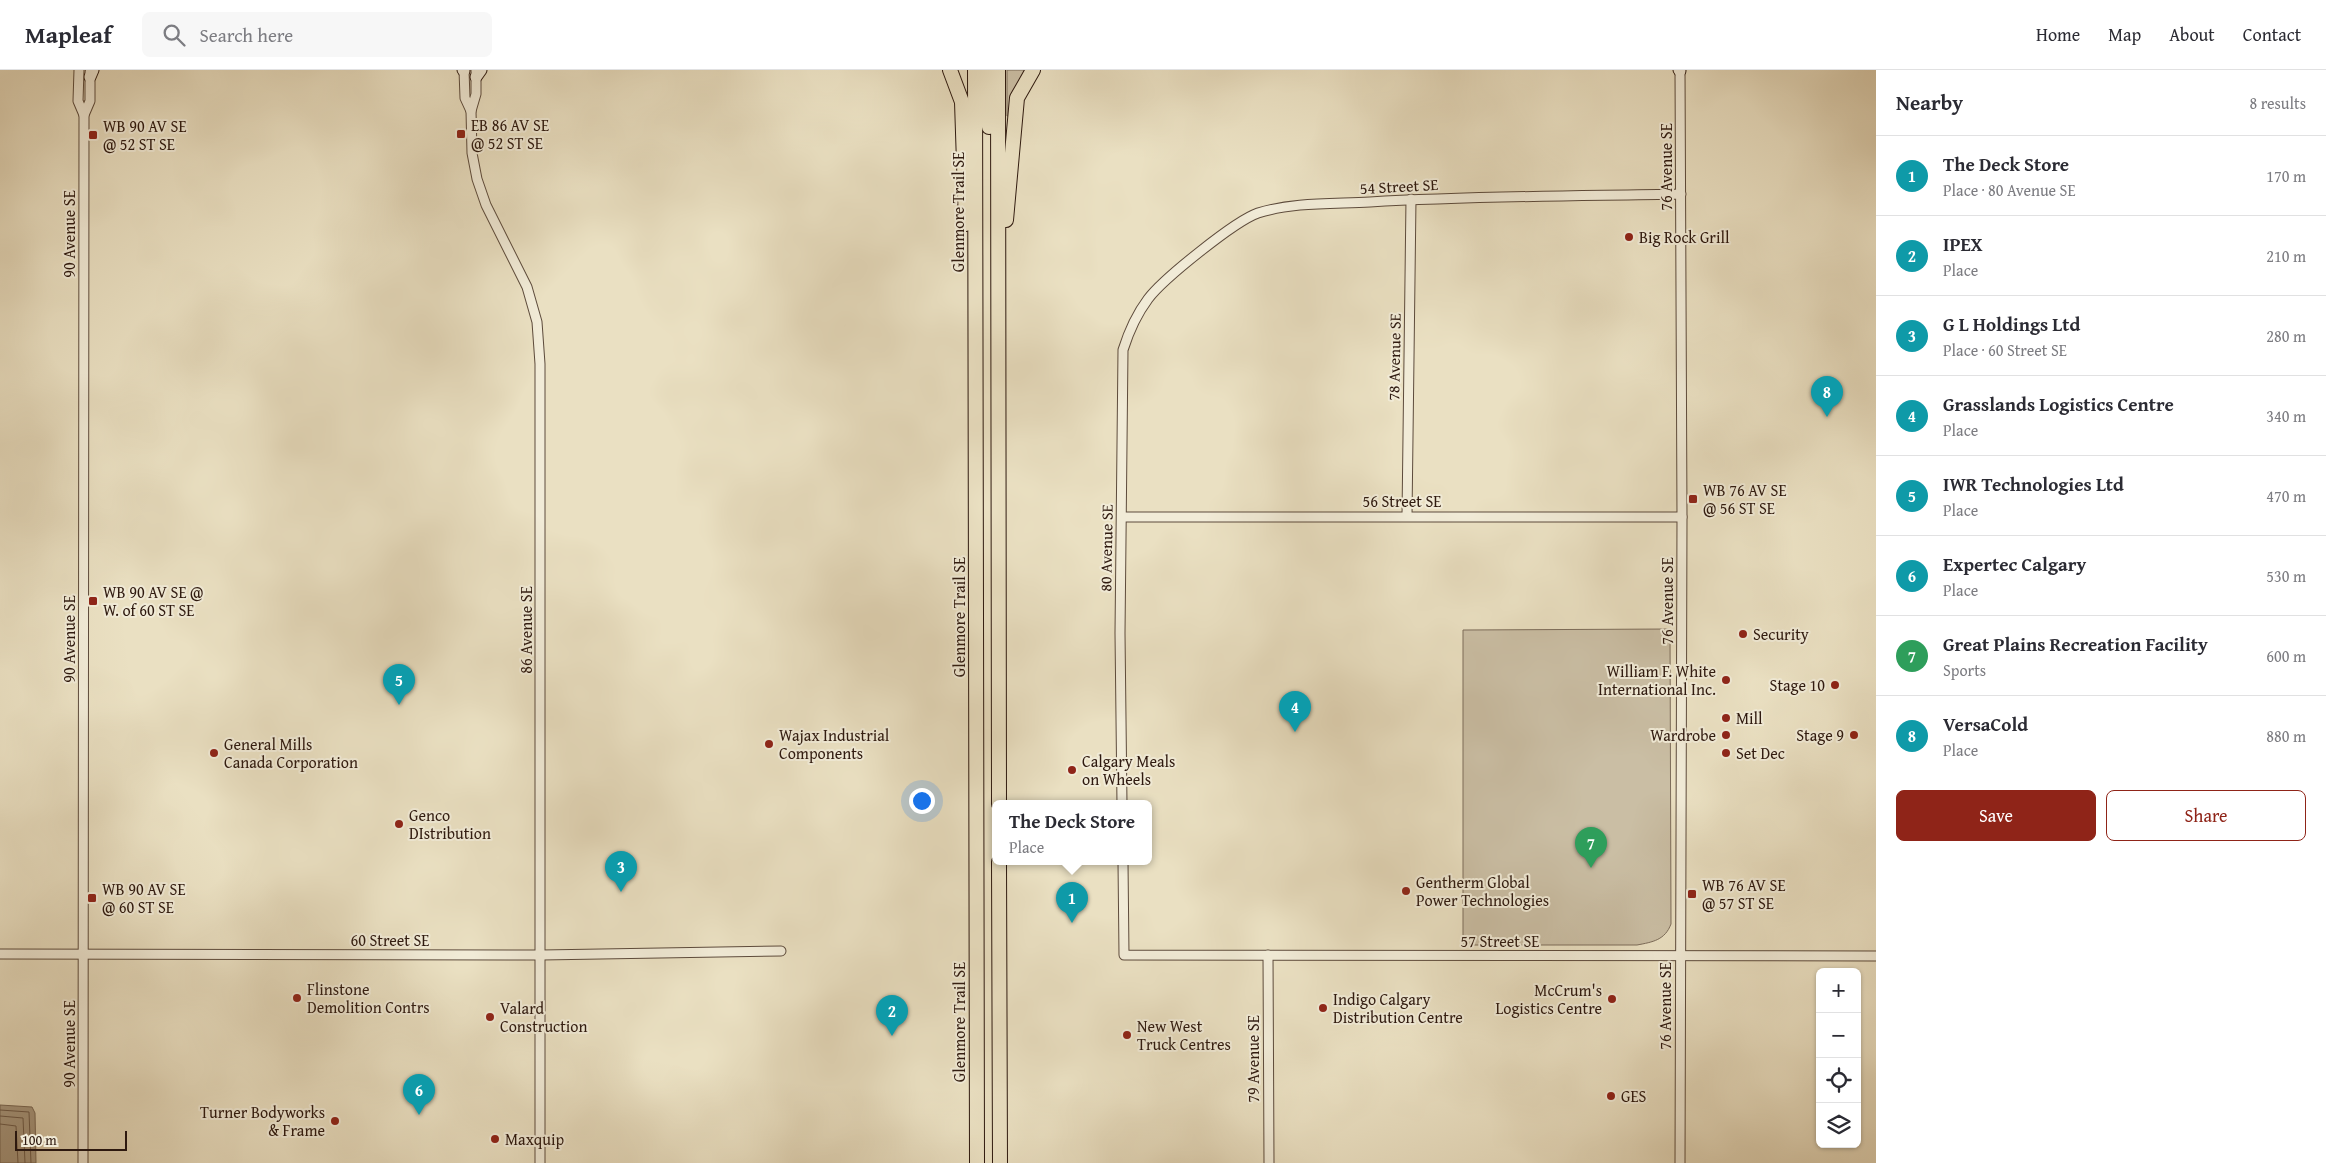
<!DOCTYPE html>
<meta charset="utf-8">
<style>
body{margin:0;font-family:"Gentium Book Plus",serif;background:#f7f7f7;color:#2b2b33}
.controls{position:absolute;right:15px;bottom:15px;display:grid;overflow:hidden;border-radius:8px;box-shadow:0 1px 4px #0004}
.controls button{width:45px;height:45px;display:grid;place-items:center;padding:0;border:0;border-bottom:1px solid #e1e1e2;background:#fff;color:#2b2b33;font:25px sans-serif}
.scale{position:absolute;left:15px;bottom:12px;width:112px;box-sizing:border-box;padding-left:5px;border:2px solid #2e190f;border-top:0;font-size:14px;line-height:18px;white-space:nowrap;color:#2e190f;-webkit-text-stroke:4px #f1ebd7;paint-order:stroke}
.you{position:absolute;left:921px;top:730px;width:18px;height:18px;margin:-12px;border:4px solid #fff;border-radius:50%;background:#1a73e8;box-shadow:0 0 0 8px #1a73e833}
.badge{display:grid;place-items:center;width:32px;height:32px;border-radius:50%;background:#8f2418;color:#fff;font-size:16px;font-weight:700}
.pin{position:absolute;translate:-50% -41px;filter:drop-shadow(0 1px 2px #0008)}
.pin::after{content:'';position:absolute;top:26px;width:18px;height:15px;background:inherit;clip-path:polygon(0 0,100% 0,50% 100%)}
.popup{position:absolute;left:992px;top:730px;width:160px;height:65px;box-sizing:border-box;display:grid;place-content:center;border-radius:8px;background:#fff;filter:drop-shadow(0 1px 4px #0005);font-size:16px;white-space:nowrap;color:#7c7c81}
.popup b{font-size:19px;color:#2b2b33}
.popup::after{content:'';position:absolute;left:50%;top:100%;margin-left:-10px;border:10px solid transparent;border-top-color:#fff}
.list{margin:0;padding:0;list-style:none}
h2{display:flex;justify-content:space-between;align-items:center;height:65px;margin:0;padding:0 20px;font-size:21px}
h2 small{font-size:16px;font-weight:400;color:#7c7c81}
.list li{display:grid;grid-template-columns:32px 1fr auto;gap:15px;align-items:center;box-sizing:border-box;height:80px;padding:0 20px;border-top:1px solid #e1e1e2}
.list b{display:block;font-size:19px;white-space:nowrap}
.list p{margin:0;font-size:16px;white-space:nowrap;color:#7c7c81}
.list em{font-size:16px;font-style:normal;color:#7c7c81}
.actions{display:flex;gap:10px;padding:15px 20px}
.actions a{flex:1;padding:11px 0;border:1px solid #8f2418;border-radius:8px;text-align:center;font-size:18px;color:#8f2418}
.actions .main{background:#8f2418;color:#fff}
.icon{flex:none;width:28px;height:28px;fill:none;stroke:currentColor;stroke-width:2;stroke-linecap:round;stroke-linejoin:round}
.map{position:relative;flex:none;width:1876px;height:1093px;overflow:hidden}
header{display:flex;align-items:center;gap:30px;box-sizing:border-box;height:70px;padding:0 25px;background:#fff;border-bottom:1px solid #e1e1e2}
header strong{font-size:24px}
nav{display:flex;gap:28px;margin-inline-start:auto;font-size:18px}
.search{width:350px;height:45px;background:#f7f7f7;display:flex;align-items:center;gap:12px;box-sizing:border-box;padding:0 18px;border-radius:8px;color:#7c7c81;font-size:19px}
main{display:flex}
aside{flex:1;background:#fff}
.map>svg:first-child{display:block}
.green{fill:#cabea4;stroke:#7c6c5a}
.water{fill:#aa9c85;stroke:#786856}
.lines{fill:none;stroke-linecap:round;stroke-linejoin:round}
.shore{stroke:#6c5a4a;stroke-width:1}
.street-casing{stroke:#5d4b3c;stroke-width:11}
.secondary-casing{stroke:#2e190f;stroke-width:13}
.primary-casing{stroke:#2e190f;stroke-width:16}
.street{stroke:#f1ebd7;stroke-width:9}
.secondary{stroke:#f1ebd7;stroke-width:11}
.primary{stroke:#eae0c2;stroke-width:14}
.poi-dot{fill:#8f2418;stroke:#f1ebd7;stroke-width:2}
.labels{text-anchor:middle;stroke-width:4;stroke-linejoin:round;paint-order:stroke}
.poi-label{font-size:16px;fill:#2e190f;stroke:#f1ebd7;text-anchor:start}
.street-label{font-size:16px;fill:#2e190f;stroke:#f1ebd7}
</style>
<header>
<strong>Mapleaf</strong>
<div class="search"><svg class="icon" aria-label="search" viewBox="0 0 24 24"><circle cx="10" cy="10" r="6"/><path d="M15 15l6 6"/></svg>Search here</div>
<nav><a>Home</a><a>Map</a><a>About</a><a>Contact</a></nav>
</header>
<main>
<div class="map">
<svg width="1876" height="1093" viewBox="0 0 1876 1093">
<rect width="100%" height="100%" fill="#eae0c2"/>
<filter id="stains"><feTurbulence type="fractalNoise" baseFrequency=".004" numOctaves="4"/><feColorMatrix values="0 0 0 0 .2 0 0 0 0 .09 0 0 0 0 .02 0 0 0 .5 -.17"/></filter>
<radialGradient id="worn" r=".72"><stop offset=".6" stop-color="#630" stop-opacity="0"/><stop offset="1" stop-color="#630" stop-opacity=".3"/></radialGradient>
<!-- green -->
<g class="green">
<path d="M1007 0H1026L1011 46H1007Z"/>
<path d="M1670 559 1671 854C1665 870 1653 872 1637 875H1463V560Z"/>
</g>
<!-- water -->
<path class="water" d="M0 1035 32 1037 35 1043 36 1093H0Z"/>
<g class="lines">
<!-- shore -->
<g class="shore">
<path d="M0 1040 29 1042 31 1093"/>
<path d="M0 1046 23 1048 25 1093"/>
<path d="M0 1054 16 1056 18 1093"/>
</g>
<defs>
<g id="street">
<path d="M79 0 78 31 84 45"/>
<path d="M464 0 465 28 471 41"/>
<path d="M476 0V24L471 41 472 83 477 109 486 135 527 217 537 252 540 294V1093"/>
<path d="M1680 0 1682 447 1680 1093"/>
<path d="M1407 446 1411 129"/>
<path d="M1122 447H1682"/>
<path d="M1122 734 1120 563 1123 280C1129 261 1136 245 1148 229 1163 209 1235 151 1258 143 1293 132 1333 134 1370 132 1474 126 1577 126 1681 124"/>
<path d="M1123 792 1124 885 1876 886"/>
<path d="M0 884 542 885 781 881"/>
<path d="M1268 885 1269 1093"/>
<path d="M83 1093 84 45 90 31V2"/>
</g>
<g id="secondary">
<path d="M463 0 464 1"/>
<path d="M1679 0 1680 1"/>
<path d="M90 7 93 0"/>
<path d="M476 7 481 0"/>
</g>
<g id="primary">
<path d="M950 0 962 32 966 154"/>
<path d="M975 0 977 1093"/>
<path d="M986 0 989 57"/>
<path d="M998 0 999 734"/>
<path d="M1006 150 1017 28 1033 0"/>
<path d="M999 792 1000 1093"/>
</g>
</defs>
<!-- street casing -->
<use href="#street" class="street-casing"/>
<!-- secondary casing -->
<use href="#secondary" class="secondary-casing"/>
<!-- primary casing -->
<use href="#primary" class="primary-casing"/>
<!-- street -->
<use href="#street" class="street"/>
<!-- secondary -->
<use href="#secondary" class="secondary"/>
<!-- primary -->
<use href="#primary" class="primary"/>
</g>
<!-- markers -->
<g class="poi-dot">
<rect x="456" y="59" width="10" height="10" rx="2.5"/>
<rect x="88" y="60" width="10" height="10" rx="2.5"/>
<circle cx="1629" cy="167" r="5"/>
<rect x="1688" y="424" width="10" height="10" rx="2.5"/>
<rect x="88" y="526" width="10" height="10" rx="2.5"/>
<circle cx="1743" cy="564" r="5"/>
<circle cx="1726" cy="610" r="5"/>
<circle cx="1835" cy="615" r="5"/>
<circle cx="1726" cy="648" r="5"/>
<circle cx="1726" cy="665" r="5"/>
<circle cx="1854" cy="665" r="5"/>
<circle cx="769" cy="674" r="5"/>
<circle cx="214" cy="683" r="5"/>
<circle cx="1726" cy="683" r="5"/>
<circle cx="1072" cy="700" r="5"/>
<circle cx="399" cy="754" r="5"/>
<circle cx="1406" cy="821" r="5"/>
<rect x="1687" y="819" width="10" height="10" rx="2.5"/>
<rect x="87" y="823" width="10" height="10" rx="2.5"/>
<circle cx="297" cy="928" r="5"/>
<circle cx="1612" cy="929" r="5"/>
<circle cx="1323" cy="938" r="5"/>
<circle cx="490" cy="947" r="5"/>
<circle cx="1127" cy="965" r="5"/>
<circle cx="1611" cy="1026" r="5"/>
<circle cx="335" cy="1051" r="5"/>
<circle cx="495" cy="1069" r="5"/>
</g>
<g class="labels">
<!-- poi labels -->
<g class="poi-label">
<text x="471" y="61">EB 86 AV SE<tspan x="471" dy="18">@ 52 ST SE</tspan></text>
<text x="103" y="62">WB 90 AV SE<tspan x="103" dy="18">@ 52 ST SE</tspan></text>
<text x="1639" y="173">Big Rock Grill</text>
<text x="1703" y="426">WB 76 AV SE<tspan x="1703" dy="18">@ 56 ST SE</tspan></text>
<text x="103" y="528">WB 90 AV SE @<tspan x="103" dy="18">W. of 60 ST SE</tspan></text>
<text x="1753" y="570">Security</text>
<text x="1716" y="607" text-anchor="end">William F. White<tspan x="1716" dy="18">International Inc.</tspan></text>
<text x="1825" y="621" text-anchor="end">Stage 10</text>
<text x="1736" y="654">Mill</text>
<text x="779" y="671">Wajax Industrial<tspan x="779" dy="18">Components</tspan></text>
<text x="1716" y="671" text-anchor="end">Wardrobe</text>
<text x="1844" y="671" text-anchor="end">Stage 9</text>
<text x="224" y="680">General Mills<tspan x="224" dy="18">Canada Corporation</tspan></text>
<text x="1736" y="689">Set Dec</text>
<text x="1082" y="697">Calgary Meals<tspan x="1082" dy="18">on Wheels</tspan></text>
<text x="409" y="751">Genco<tspan x="409" dy="18">DIstribution</tspan></text>
<text x="1416" y="818">Gentherm Global<tspan x="1416" dy="18">Power Technologies</tspan></text>
<text x="1702" y="821">WB 76 AV SE<tspan x="1702" dy="18">@ 57 ST SE</tspan></text>
<text x="102" y="825">WB 90 AV SE<tspan x="102" dy="18">@ 60 ST SE</tspan></text>
<text x="307" y="925">Flinstone<tspan x="307" dy="18">Demolition Contrs</tspan></text>
<text x="1602" y="926" text-anchor="end">McCrum's<tspan x="1602" dy="18">Logistics Centre</tspan></text>
<text x="1333" y="935">Indigo Calgary<tspan x="1333" dy="18">Distribution Centre</tspan></text>
<text x="500" y="944">Valard<tspan x="500" dy="18">Construction</tspan></text>
<text x="1137" y="962">New West<tspan x="1137" dy="18">Truck Centres</tspan></text>
<text x="1621" y="1032">GES</text>
<text x="325" y="1048" text-anchor="end">Turner Bodyworks<tspan x="325" dy="18">&amp; Frame</tspan></text>
<text x="505" y="1075">Maxquip</text>
</g>
<!-- street labels -->
<g class="street-label">
<text transform="translate(1666 97) rotate(-90)" y="6">76 Avenue SE</text>
<text transform="translate(1399 116) rotate(-3)" y="6">54 Street SE</text>
<text transform="translate(958 142) rotate(-90)" y="6">Glenmore Trail SE</text>
<text transform="translate(69 164) rotate(-90)" y="6">90 Avenue SE</text>
<text transform="translate(1394 287) rotate(-89)" y="6">78 Avenue SE</text>
<text x="1402" y="437">56 Street SE</text>
<text transform="translate(1106 478) rotate(-89)" y="6">80 Avenue SE</text>
<text transform="translate(1667 531) rotate(-90)" y="6">76 Avenue SE</text>
<text transform="translate(959 547) rotate(-90)" y="6">Glenmore Trail SE</text>
<text transform="translate(526 560) rotate(-90)" y="6">86 Avenue SE</text>
<text transform="translate(69 569) rotate(-90)" y="6">90 Avenue SE</text>
<text x="390" y="876">60 Street SE</text>
<text x="1500" y="877">57 Street SE</text>
<text transform="translate(1665 936) rotate(-90)" y="6">76 Avenue SE</text>
<text transform="translate(959 952) rotate(-90)" y="6">Glenmore Trail SE</text>
<text transform="translate(69 974) rotate(-90)" y="6">90 Avenue SE</text>
<text transform="translate(1253 989) rotate(-90)" y="6">79 Avenue SE</text>
</g>
</g>
<rect width="100%" height="100%" filter="url(#stains)"/>
<rect width="100%" height="100%" fill="url(#worn)"/>
</svg>
<div class="controls">
<button>+</button>
<button>−</button>
<button><svg class="icon" aria-label="locate" viewBox="0 0 24 24"><circle cx="12" cy="12" r="6"/><path d="M12 2v4M12 18v4M2 12h4M18 12h4"/></svg></button>
<button><svg class="icon" aria-label="layers" viewBox="0 0 24 24"><path d="M12 4l9 5-9 5-9-5zM3 14l9 5 9-5"/></svg></button>
</div>
<div class="scale">100 m</div>
<div class="you"></div>
<div class="pin badge" style="left:1072px;top:853px;background:#0f9aa8">1</div>
<div class="popup"><b>The Deck Store</b>Place</div>
<div class="pin badge" style="left:892px;top:966px;background:#0f9aa8">2</div>
<div class="pin badge" style="left:621px;top:822px;background:#0f9aa8">3</div>
<div class="pin badge" style="left:1295px;top:662px;background:#0f9aa8">4</div>
<div class="pin badge" style="left:399px;top:635px;background:#0f9aa8">5</div>
<div class="pin badge" style="left:419px;top:1045px;background:#0f9aa8">6</div>
<div class="pin badge" style="left:1591px;top:798px;background:#2e9e5b">7</div>
<div class="pin badge" style="left:1827px;top:347px;background:#0f9aa8">8</div>
</div>
<aside>
<h2>Nearby<small>8 results</small></h2>
<ul class="list">
<li><span class="badge" style="background:#0f9aa8">1</span><div><b>The Deck Store</b><p>Place · 80 Avenue SE</p></div><em>170 m</em></li>
<li><span class="badge" style="background:#0f9aa8">2</span><div><b>IPEX</b><p>Place</p></div><em>210 m</em></li>
<li><span class="badge" style="background:#0f9aa8">3</span><div><b>G L Holdings Ltd</b><p>Place · 60 Street SE</p></div><em>280 m</em></li>
<li><span class="badge" style="background:#0f9aa8">4</span><div><b>Grasslands Logistics Centre</b><p>Place</p></div><em>340 m</em></li>
<li><span class="badge" style="background:#0f9aa8">5</span><div><b>IWR Technologies Ltd</b><p>Place</p></div><em>470 m</em></li>
<li><span class="badge" style="background:#0f9aa8">6</span><div><b>Expertec Calgary</b><p>Place</p></div><em>530 m</em></li>
<li><span class="badge" style="background:#2e9e5b">7</span><div><b>Great Plains Recreation Facility</b><p>Sports</p></div><em>600 m</em></li>
<li><span class="badge" style="background:#0f9aa8">8</span><div><b>VersaCold</b><p>Place</p></div><em>880 m</em></li>
</ul>
<div class="actions"><a class="main">Save</a><a>Share</a></div>
</aside>
</main>
